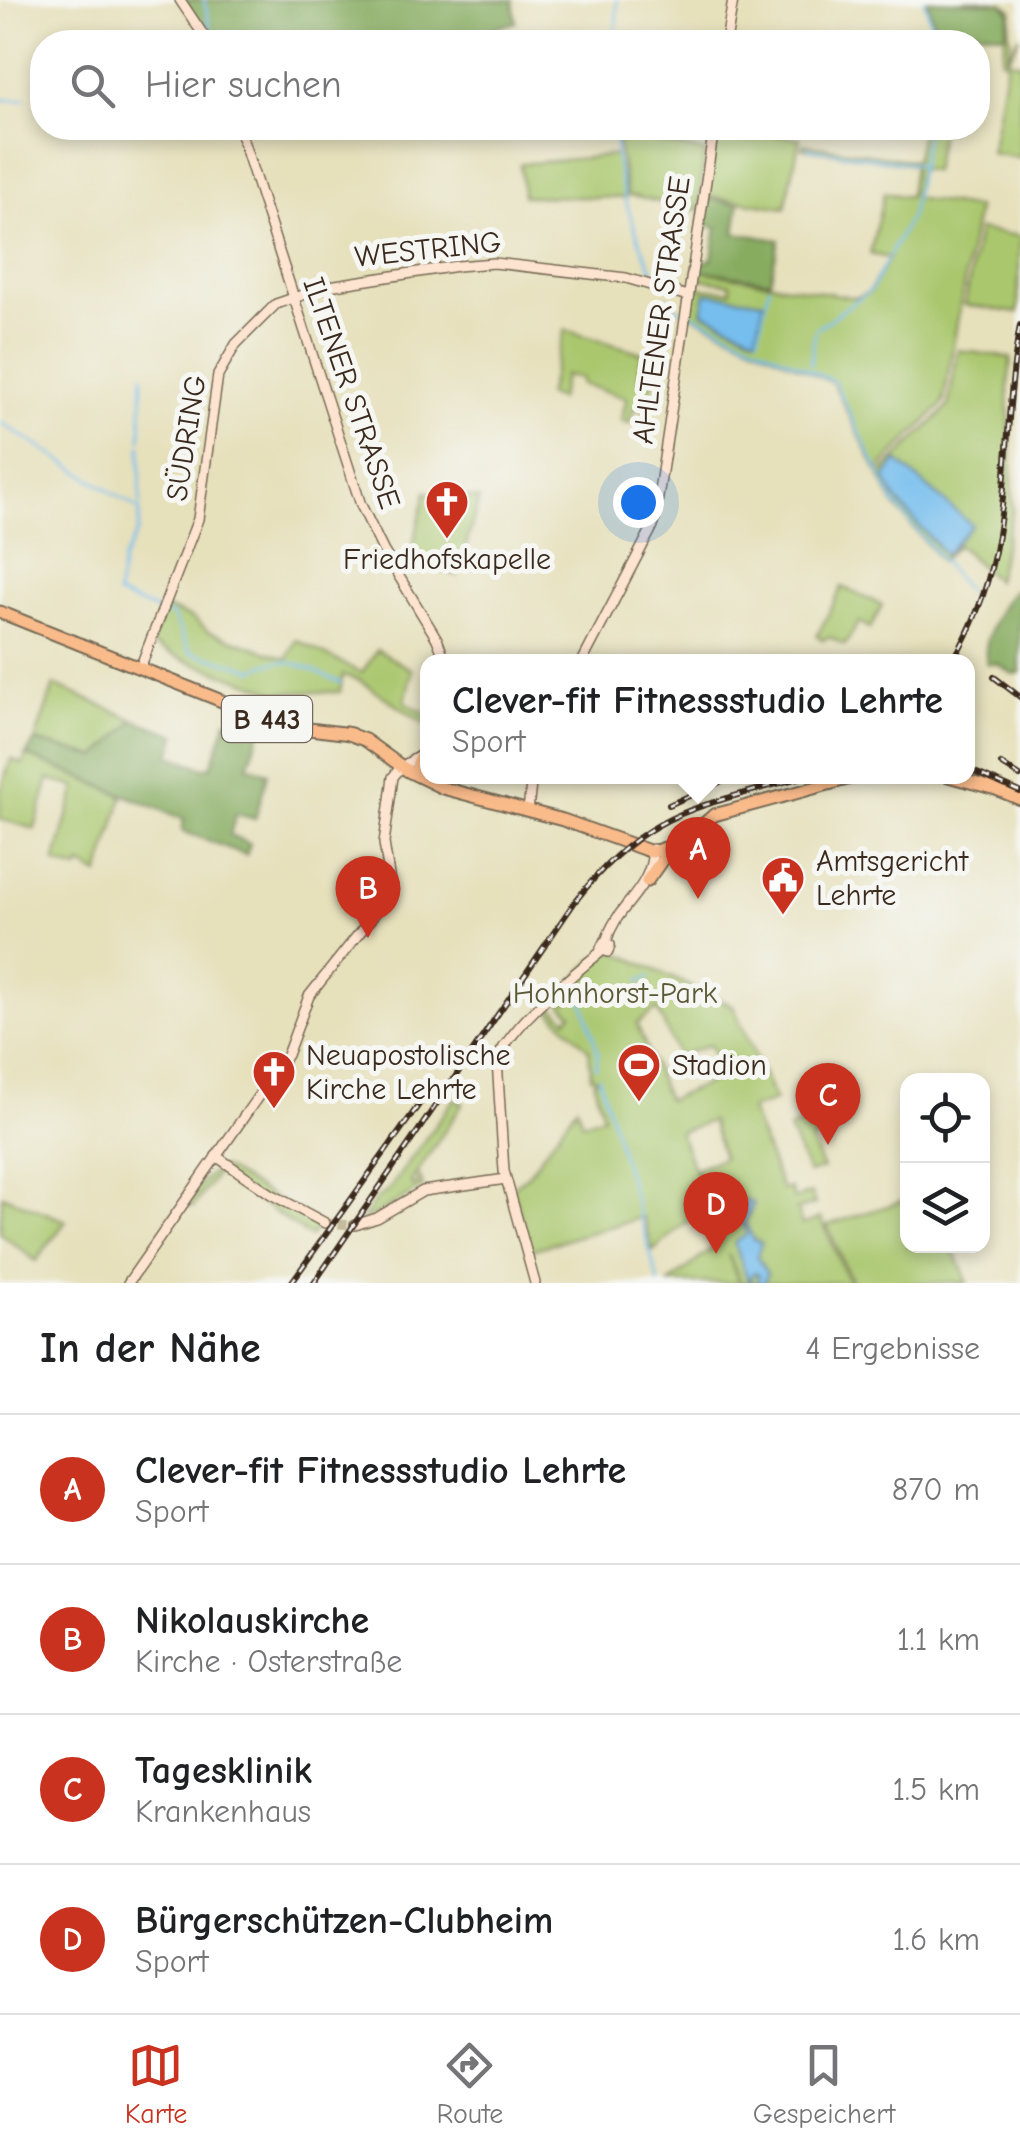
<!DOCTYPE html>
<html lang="de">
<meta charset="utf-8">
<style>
body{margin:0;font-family:"Comic Neue",sans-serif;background:#f2f2f2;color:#202124}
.controls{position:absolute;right:30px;bottom:30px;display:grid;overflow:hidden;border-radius:20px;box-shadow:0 5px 15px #0003}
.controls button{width:90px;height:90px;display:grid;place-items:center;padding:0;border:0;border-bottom:2px solid #e0e0e0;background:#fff;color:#202124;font:50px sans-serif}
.you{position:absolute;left:638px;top:502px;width:35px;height:35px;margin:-25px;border:8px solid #fff;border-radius:50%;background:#1a73e8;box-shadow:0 0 0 15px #1a73e833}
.badge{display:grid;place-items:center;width:65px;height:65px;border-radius:50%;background:#c8321e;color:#fff;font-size:32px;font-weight:700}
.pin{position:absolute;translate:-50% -82px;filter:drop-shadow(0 2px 5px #0008)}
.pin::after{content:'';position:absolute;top:52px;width:35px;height:30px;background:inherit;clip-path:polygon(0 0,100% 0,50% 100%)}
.popup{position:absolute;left:420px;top:654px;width:555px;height:130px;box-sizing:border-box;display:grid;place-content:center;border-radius:20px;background:#fff;filter:drop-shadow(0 2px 8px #0005);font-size:32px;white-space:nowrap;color:#757577}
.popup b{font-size:38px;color:#202124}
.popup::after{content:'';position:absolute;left:50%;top:100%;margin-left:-20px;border:20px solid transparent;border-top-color:#fff}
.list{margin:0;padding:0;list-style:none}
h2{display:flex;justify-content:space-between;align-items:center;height:130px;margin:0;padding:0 40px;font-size:42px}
h2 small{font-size:32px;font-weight:400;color:#757577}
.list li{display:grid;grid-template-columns:65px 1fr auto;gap:30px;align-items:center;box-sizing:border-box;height:150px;padding:0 40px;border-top:2px solid #e0e0e0}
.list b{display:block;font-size:38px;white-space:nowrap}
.list p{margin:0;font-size:32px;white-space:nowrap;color:#757577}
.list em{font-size:32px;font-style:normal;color:#757577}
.icon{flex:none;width:55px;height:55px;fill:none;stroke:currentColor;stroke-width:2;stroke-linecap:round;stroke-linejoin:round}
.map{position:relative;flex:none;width:1020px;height:1283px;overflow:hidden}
.search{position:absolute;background:#fff;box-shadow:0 5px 15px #0003;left:30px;right:30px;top:30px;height:110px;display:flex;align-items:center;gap:25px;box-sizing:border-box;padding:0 35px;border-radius:40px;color:#757577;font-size:38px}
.sheet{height:730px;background:#fff}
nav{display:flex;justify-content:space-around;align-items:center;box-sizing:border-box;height:140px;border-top:2px solid #e0e0e0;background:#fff;font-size:28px;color:#757577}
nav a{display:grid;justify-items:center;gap:5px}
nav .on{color:#c8321e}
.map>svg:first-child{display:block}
.green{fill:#aac76e;stroke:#727846;stroke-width:2.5;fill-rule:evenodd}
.forest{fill:#87ac61;stroke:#616b40;stroke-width:2.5}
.water{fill:#76beee;stroke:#587486;stroke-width:2.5}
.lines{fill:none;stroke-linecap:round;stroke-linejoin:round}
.stream{stroke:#76beee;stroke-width:2.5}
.secondary-tunnel{stroke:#c4bc9c;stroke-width:9;stroke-dasharray:9 4.5;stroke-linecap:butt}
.secondary-casing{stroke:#776a55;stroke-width:12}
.primary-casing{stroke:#776a55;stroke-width:15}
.secondary{stroke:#fde4d1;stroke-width:9}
.primary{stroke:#fabb8b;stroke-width:11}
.rail-casing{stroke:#3b2a1e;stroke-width:6}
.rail{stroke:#f6f6f2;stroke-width:2.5;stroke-dasharray:8;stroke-linecap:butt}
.labels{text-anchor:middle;stroke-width:10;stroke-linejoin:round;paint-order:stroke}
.shield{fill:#f6f6f2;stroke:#73675e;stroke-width:2.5}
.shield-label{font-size:28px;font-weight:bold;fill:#3b2a1e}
.street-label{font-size:30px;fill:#3b2a1e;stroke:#f6f6f2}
.poi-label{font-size:30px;fill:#3b2a1e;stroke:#f6f6f2;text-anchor:start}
.park-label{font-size:30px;fill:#5c5936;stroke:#f6f6f2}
</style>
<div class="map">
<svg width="1020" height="1283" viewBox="0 0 1020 1283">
<rect width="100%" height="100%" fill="#f6f6f2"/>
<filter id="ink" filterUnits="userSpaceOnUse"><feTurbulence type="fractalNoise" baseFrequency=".01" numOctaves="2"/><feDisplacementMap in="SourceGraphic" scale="20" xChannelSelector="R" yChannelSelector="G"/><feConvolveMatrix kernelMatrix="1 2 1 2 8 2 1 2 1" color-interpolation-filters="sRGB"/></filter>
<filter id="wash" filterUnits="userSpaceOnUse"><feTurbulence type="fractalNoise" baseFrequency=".0048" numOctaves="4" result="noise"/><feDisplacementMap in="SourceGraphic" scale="40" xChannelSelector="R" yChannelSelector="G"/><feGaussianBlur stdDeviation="2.25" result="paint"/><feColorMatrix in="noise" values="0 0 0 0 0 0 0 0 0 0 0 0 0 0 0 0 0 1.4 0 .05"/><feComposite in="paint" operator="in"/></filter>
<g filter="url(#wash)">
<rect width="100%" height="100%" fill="#e6e0bb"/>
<!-- green -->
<g class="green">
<path d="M965 0C981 0 1002 0 1012 10L1009 32 1011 40 1005 58 1020 36 1008 60 1020 62V158L991 153 1007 61 1001 59 1010 13 982 0Z"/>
<path d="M715 128 800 138 785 208 707 196Z"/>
<path d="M922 128 941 129 933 171 919 169 914 198 977 208 943 404 877 471 833 383 689 314 693 287 731 291V284L695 278 696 270 856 298 869 292 889 258 870 254 884 193 909 197 914 165 802 148 804 144 915 161Z"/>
<path d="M616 133 705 152 698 210 627 195Z"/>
<path d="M616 155 626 198 523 196 520 164Z"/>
<path d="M978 230 1020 236 1018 313 965 305Z"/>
<path d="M565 330 642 353 639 377 653 381 649 413 634 408 629 424 621 420 627 398 581 384V378L565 375 559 399 547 395Z"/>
<path d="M958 350 1011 358 1008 389 1013 510 996 581 958 545 941 561 893 503 879 475 948 407Z"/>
<path d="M426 492 479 499 458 575 409 563Z"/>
<path d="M842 587 882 605 870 628 859 622 845 645 829 637 823 640 817 636Z"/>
<path d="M165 608 193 618 208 631 287 659 296 640 362 673 377 650 412 670 405 702 428 715V726L359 680 343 675 340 692H276L182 659 150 644Z"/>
<path d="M54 685 135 720 97 757 35 741Z"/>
<path d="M26 755 123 796 99 875 81 865 78 870 55 863 76 787 49 779 35 829 0 819V793L11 759 23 764Z"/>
<path d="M612 950 733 1006 775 1101 750 1109 782 1190 790 1188 794 1199 811 1193 815 1204 797 1210 802 1225 821 1218 849 1283H741L728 1254 739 1283H669L723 1240 696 1168 723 1158 711 1121 679 1132 708 1204 653 1251 643 1217 531 1250 512 1187 527 1176 577 1106 582 1123 603 1116 594 1082 597 1078 591 1077 589 1050 547 1007 559 994 552 1006 567 1019 572 1014 559 1001 562 998 568 1003 575 994 567 987 595 959ZM657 1009 678 1056 710 1045 723 1077 667 1100 637 1024Z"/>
<path d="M810 1082 816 1097 822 1095 828 1108 821 1111 826 1123 815 1128 818 1137 811 1141 823 1169 808 1173 789 1129 809 1121 795 1089Z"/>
<path d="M454 1099 463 1103 411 1182 412 1186H417L419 1175 423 1187 376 1215 362 1219 377 1198 388 1191Z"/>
<path d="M222 1167 319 1225 310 1237 218 1172 193 1207 187 1206C194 1192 207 1172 222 1167Z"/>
<path d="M2 1195 66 1221 36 1261 0 1233Z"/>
<path d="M907 1200 908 1246H952L968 1283H852L827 1225Z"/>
</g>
<!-- forest -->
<g class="forest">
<path d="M183 0H513L516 22 463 37 462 42H444L442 37 406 42 368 40 367 42H210Z"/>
<path d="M927 0 1003 3 1010 13 1005 35 934 24Z"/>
<path d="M704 198 739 204 735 233 779 240 770 281 696 270 699 264 712 259 717 227 701 225Z"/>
<path d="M1020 586V673L1013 674 998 664 987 663C981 641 1001 598 1020 586Z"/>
<path d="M135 720 176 735 170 756 204 768 211 767 227 720 260 732 248 766 268 773 255 819 236 814 230 835 250 844 246 855 182 831 184 819 26 755 35 741 97 757Z"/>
</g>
<!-- water -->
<g class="water">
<path d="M706 293 764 301 756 337 702 312Z"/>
<path d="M897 461 972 525 945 555 896 500 885 477Z"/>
<path d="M744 1201 754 1203 745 1222 754 1240 761 1243 757 1257 767 1274 764 1283H757L758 1275 754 1273 750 1277 752 1283H749L734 1243 747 1234 743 1224H728L730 1219 721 1213 725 1206Z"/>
</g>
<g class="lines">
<!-- stream -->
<g class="stream">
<path d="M204 0 213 42"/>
<path d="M924 0 936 42"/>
<path d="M616 42 617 0"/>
<path d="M0 100 25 99"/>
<path d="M614 128C615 180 634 234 658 281"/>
<path d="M807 148 919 165"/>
<path d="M667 297 672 306 682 311"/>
<path d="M691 314 834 382 894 503 973 598"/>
<path d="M758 337 769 287"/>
<path d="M813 344 816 329 871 290 911 215 927 128"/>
<path d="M810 364 813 346"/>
<path d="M0 422 140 510 138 531 123 560 117 595 159 611"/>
<path d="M141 440 143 374"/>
<path d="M140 505 141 446"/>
<path d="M167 614 173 616 190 652 255 670C285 651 310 670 341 683"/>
<path d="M639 981 651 977"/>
<path d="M590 998 583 1002 598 1053 596 1067"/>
<path d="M599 1077 659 1283"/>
</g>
</g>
</g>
<g filter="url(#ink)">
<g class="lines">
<!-- secondary-tunnel -->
<path class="secondary-tunnel" d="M325 1223 355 1225"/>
<defs>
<g id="secondary">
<path d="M180 0 208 42"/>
<path d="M726 42 733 0"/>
<path d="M239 128 361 505 383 550 437 639 446 662"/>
<path d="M582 662 654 524 714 128"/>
<path d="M140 668 198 519 218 375 236 344 276 304 329 286 457 266 494 263 626 278 688 296"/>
<path d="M528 810 532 776"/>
<path d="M604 942 610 945 608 952 601 948Z"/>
<path d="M606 942C617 903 651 893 653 849"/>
<path d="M216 1156 271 1194 325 1223"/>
<path d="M355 1225 377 1218 423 1191 506 1179"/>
<path d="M128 1283 287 1055 309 996 385 901 390 882 384 843 393 777 401 767 428 751"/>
<path d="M535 1283 504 1171 497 1060C511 1026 572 975 602 951"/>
</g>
<g id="primary">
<path d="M0 612 284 726 351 734"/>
<path d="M346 733 365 740 408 771 443 788 563 820 652 852 682 843 714 815 858 776"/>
<path d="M420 757 417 766 425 775"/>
<path d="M948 776 996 789 1020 799"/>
<path d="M647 881 669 850"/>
</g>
</defs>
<!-- secondary casing -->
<use href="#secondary" class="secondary-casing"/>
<!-- primary casing -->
<use href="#primary" class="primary-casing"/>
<!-- secondary -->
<use href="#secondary" class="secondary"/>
<!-- primary -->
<use href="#primary" class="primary"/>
<defs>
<g id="rail">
<path d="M952 662C1020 548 997 452 1020 325"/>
<path d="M994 677 1020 697"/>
<path d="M1001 764 1020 776"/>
<path d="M968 769 1020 792"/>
<path d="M669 805 733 776"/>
<path d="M291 1283 423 1099"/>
<path d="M314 1283 574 903C646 808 699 808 805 776"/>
</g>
</defs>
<!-- rail casing -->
<use href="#rail" class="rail-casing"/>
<!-- rail -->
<use href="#rail" class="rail"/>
</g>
</g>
<!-- icons -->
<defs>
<symbol id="church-pin" viewBox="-11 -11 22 30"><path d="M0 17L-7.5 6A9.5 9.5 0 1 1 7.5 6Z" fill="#c8321e" stroke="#f6f6f2"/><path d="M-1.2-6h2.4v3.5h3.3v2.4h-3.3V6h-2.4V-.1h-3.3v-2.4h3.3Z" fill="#fff"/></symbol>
<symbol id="civic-pin" viewBox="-11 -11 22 30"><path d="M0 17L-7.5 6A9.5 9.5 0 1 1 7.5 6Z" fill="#c8321e" stroke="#f6f6f2"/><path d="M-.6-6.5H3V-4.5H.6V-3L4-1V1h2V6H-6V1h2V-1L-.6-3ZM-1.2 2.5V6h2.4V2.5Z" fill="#fff"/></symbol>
<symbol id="stadium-pin" viewBox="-11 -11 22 30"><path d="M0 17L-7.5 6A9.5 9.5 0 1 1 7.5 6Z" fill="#c8321e" stroke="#f6f6f2"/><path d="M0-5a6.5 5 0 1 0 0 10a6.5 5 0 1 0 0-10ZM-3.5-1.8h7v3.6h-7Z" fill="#fff"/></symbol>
</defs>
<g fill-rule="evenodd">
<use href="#church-pin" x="422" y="477" width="50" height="68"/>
<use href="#civic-pin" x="758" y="853" width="50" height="68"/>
<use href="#stadium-pin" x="614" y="1040" width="50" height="68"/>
<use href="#church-pin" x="249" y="1047" width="50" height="68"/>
</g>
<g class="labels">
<!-- shield labels -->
<rect class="shield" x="222" y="696" width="90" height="46" rx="8"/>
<g class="shield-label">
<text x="267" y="729">B 443</text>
</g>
<!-- street labels -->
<g class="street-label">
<text transform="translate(428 249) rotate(-6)" y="10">WESTRING</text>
<text transform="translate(661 310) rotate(-82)" y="10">AHLTENER STRASSE</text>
<text transform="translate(352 393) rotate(71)" y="10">ILTENER STRASSE</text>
<text transform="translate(186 438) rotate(-81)" y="10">SÜDRING</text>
</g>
<!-- poi labels -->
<g class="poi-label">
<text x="447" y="569" text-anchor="middle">Friedhofskapelle</text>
<text x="816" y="871">Amtsgericht<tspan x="816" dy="34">Lehrte</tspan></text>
<text x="306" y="1065">Neuapostolische<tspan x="306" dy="34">Kirche Lehrte</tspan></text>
<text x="672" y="1075">Stadion</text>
</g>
<!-- park labels -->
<g class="park-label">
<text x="615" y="1003">Hohnhorst-Park</text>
</g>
</g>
</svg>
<div class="controls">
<button><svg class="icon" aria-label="locate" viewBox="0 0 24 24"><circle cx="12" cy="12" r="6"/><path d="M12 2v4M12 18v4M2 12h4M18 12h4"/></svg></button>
<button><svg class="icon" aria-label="layers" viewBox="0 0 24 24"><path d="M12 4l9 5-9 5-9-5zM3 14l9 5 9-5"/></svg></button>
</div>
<div class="you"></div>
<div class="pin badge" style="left:698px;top:899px">A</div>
<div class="popup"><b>Clever-fit Fitnessstudio Lehrte</b>Sport</div>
<div class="pin badge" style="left:368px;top:938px">B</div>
<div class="pin badge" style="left:828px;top:1145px">C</div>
<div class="pin badge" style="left:716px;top:1254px">D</div>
<div class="search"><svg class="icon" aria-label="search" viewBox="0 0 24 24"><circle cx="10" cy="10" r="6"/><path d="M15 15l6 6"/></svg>Hier suchen</div>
</div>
<section class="sheet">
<h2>In der Nähe<small>4 Ergebnisse</small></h2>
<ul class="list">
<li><span class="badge">A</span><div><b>Clever-fit Fitnessstudio Lehrte</b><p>Sport</p></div><em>870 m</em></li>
<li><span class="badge">B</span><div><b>Nikolauskirche</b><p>Kirche · Osterstraße</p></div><em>1.1 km</em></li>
<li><span class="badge">C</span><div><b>Tagesklinik</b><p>Krankenhaus</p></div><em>1.5 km</em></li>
<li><span class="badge">D</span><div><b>Bürgerschützen-Clubheim</b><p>Sport</p></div><em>1.6 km</em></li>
</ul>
</section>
<nav>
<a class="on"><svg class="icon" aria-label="map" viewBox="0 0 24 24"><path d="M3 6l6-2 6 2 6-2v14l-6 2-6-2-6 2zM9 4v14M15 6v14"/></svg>Karte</a>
<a><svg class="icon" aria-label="directions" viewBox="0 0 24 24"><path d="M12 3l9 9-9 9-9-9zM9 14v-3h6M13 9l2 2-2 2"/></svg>Route</a>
<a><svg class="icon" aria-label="saved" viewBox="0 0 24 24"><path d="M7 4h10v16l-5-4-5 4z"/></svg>Gespeichert</a>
</nav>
